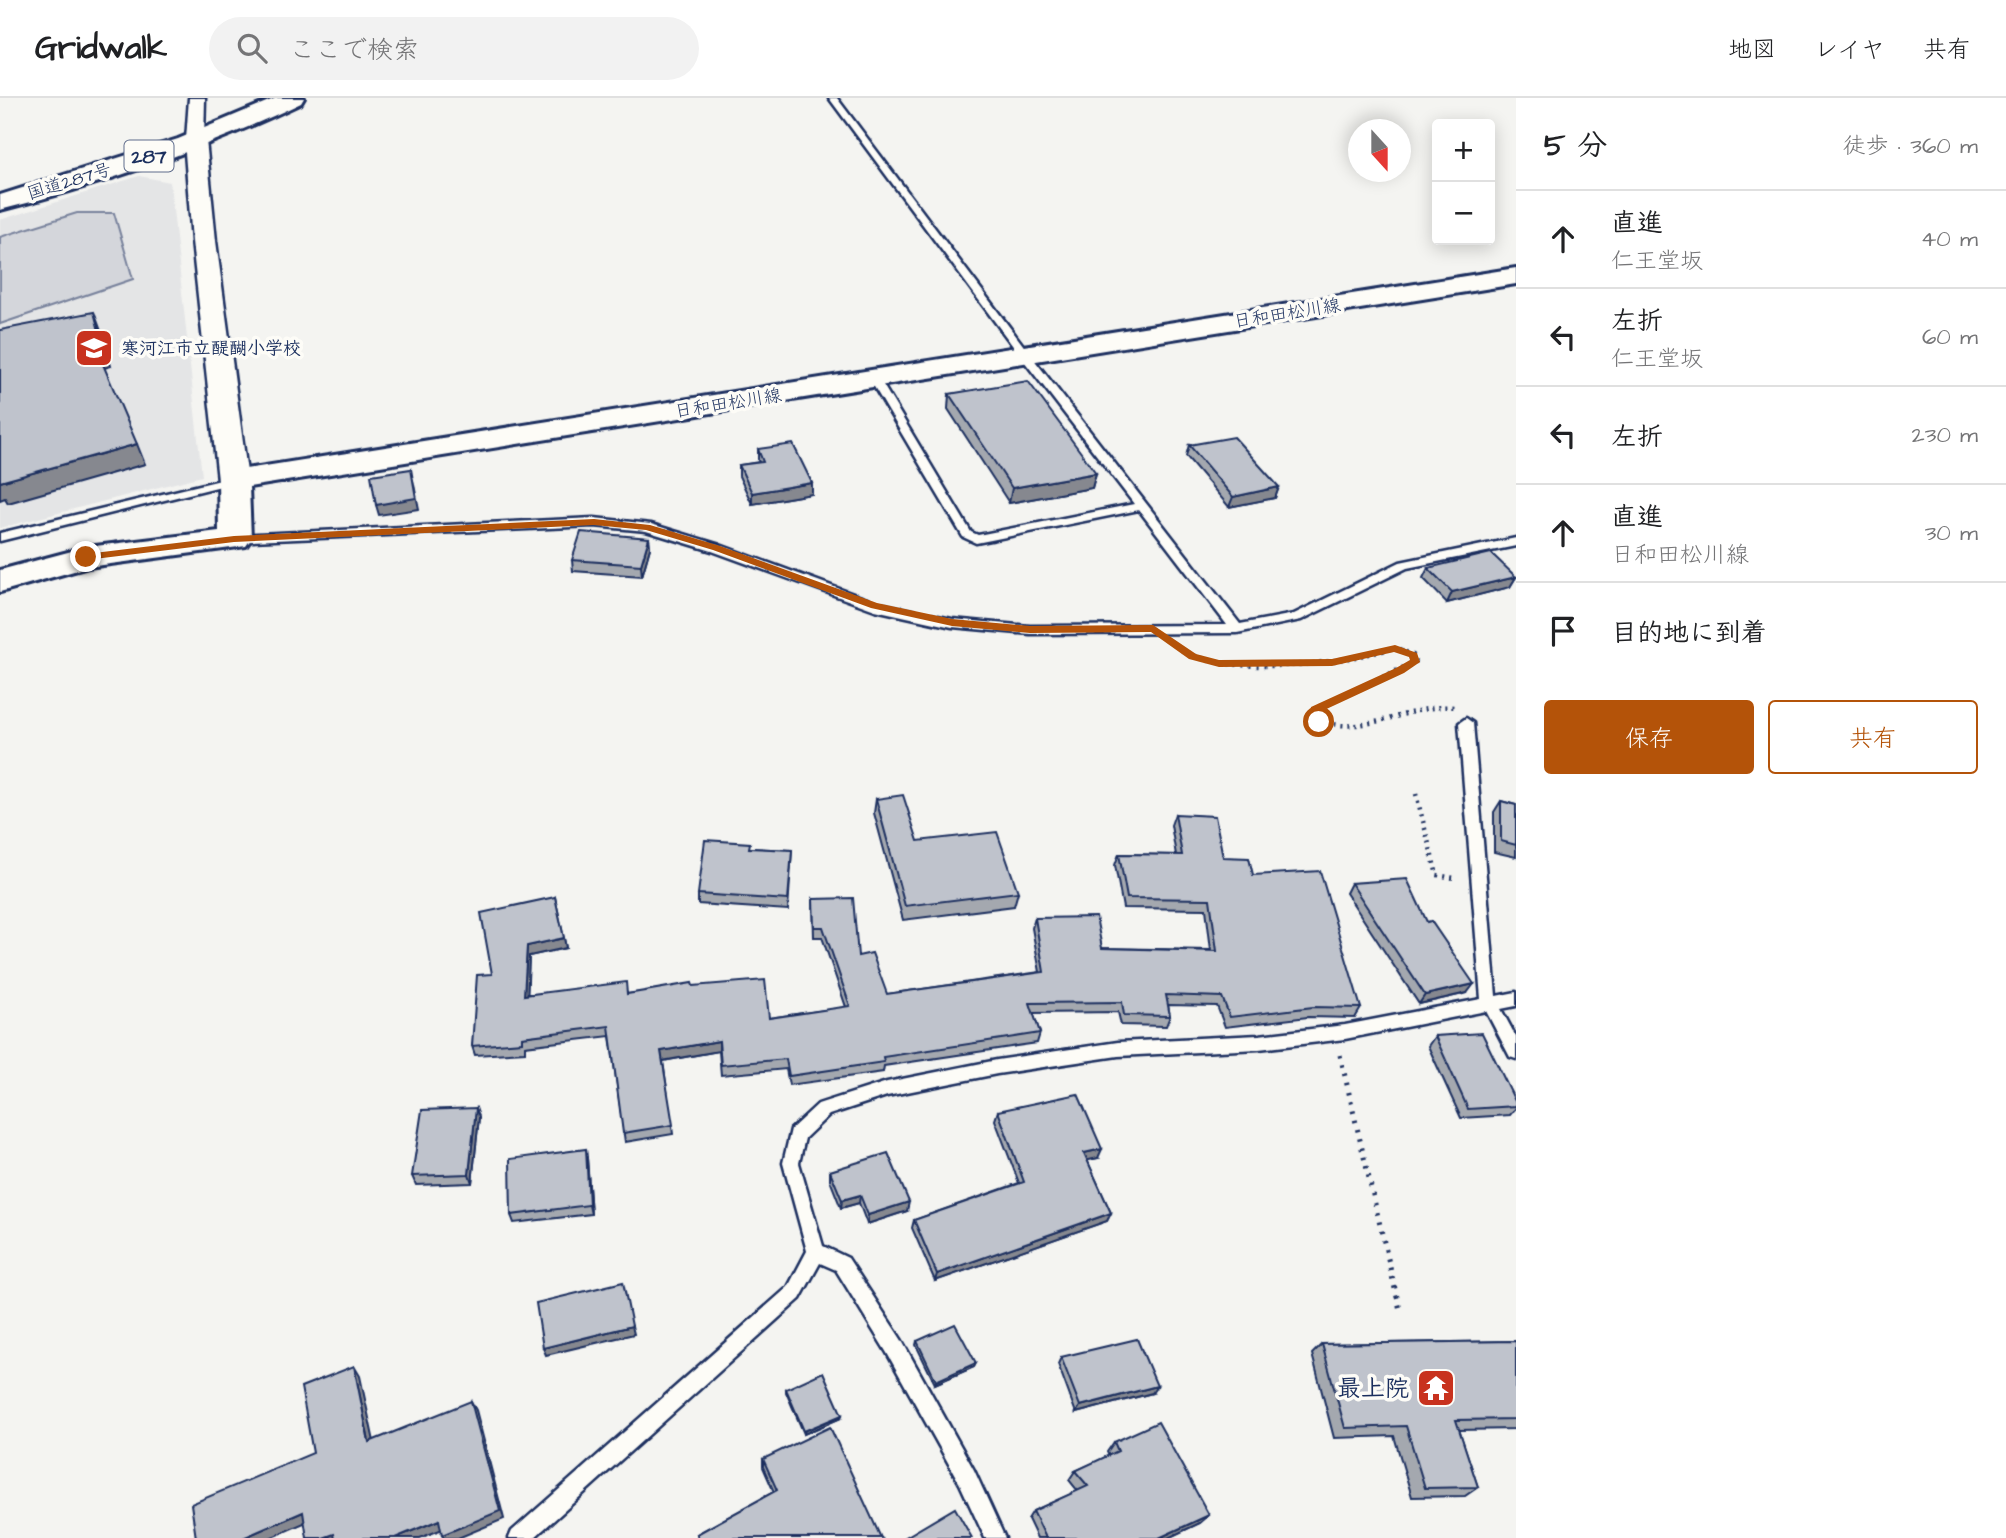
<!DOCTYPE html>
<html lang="ja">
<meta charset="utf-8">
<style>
body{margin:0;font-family:"Architects Daughter","Klee One",sans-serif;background:#f2f2f2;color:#202124}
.controls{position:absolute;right:21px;top:21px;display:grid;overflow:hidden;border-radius:7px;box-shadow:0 4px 18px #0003}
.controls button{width:63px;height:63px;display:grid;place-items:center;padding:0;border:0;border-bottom:2px solid #e0e0e0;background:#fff;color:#202124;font:35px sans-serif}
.compass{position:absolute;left:1348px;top:21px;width:63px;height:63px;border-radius:50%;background:#fff;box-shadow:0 4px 18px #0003;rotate:159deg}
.stop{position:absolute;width:21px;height:21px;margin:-16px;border:5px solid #b45309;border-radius:50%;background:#fff}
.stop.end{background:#b45309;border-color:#fff;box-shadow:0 2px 7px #0008}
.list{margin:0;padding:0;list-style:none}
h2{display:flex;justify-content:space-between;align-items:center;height:91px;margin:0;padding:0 28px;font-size:30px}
h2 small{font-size:23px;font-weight:400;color:#757577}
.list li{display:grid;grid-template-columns:46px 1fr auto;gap:21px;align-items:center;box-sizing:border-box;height:98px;padding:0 28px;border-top:2px solid #e0e0e0}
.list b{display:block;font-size:26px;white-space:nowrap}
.list p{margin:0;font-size:23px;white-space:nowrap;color:#757577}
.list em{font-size:23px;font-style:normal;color:#757577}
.actions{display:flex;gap:14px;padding:21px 28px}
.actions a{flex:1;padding:16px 0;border:2px solid #b45309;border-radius:7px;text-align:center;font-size:24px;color:#b45309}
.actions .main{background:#b45309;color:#fff}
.icon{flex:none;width:38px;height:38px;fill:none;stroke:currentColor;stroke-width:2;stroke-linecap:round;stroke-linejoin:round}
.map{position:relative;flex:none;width:1516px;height:1440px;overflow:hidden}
header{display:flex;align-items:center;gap:42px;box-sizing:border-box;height:98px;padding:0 35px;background:#fff;border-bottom:2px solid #e0e0e0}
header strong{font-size:33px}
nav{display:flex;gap:38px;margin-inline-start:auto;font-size:24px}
.search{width:490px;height:63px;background:#f2f2f2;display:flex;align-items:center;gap:18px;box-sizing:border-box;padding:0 24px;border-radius:38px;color:#757577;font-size:26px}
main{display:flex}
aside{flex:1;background:#fff}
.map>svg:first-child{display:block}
.built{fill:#e4e5e6}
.green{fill:#d4d6db;stroke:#78829c;stroke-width:2}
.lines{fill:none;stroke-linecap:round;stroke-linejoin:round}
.service-casing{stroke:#1b2f5e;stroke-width:5}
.minor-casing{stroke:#1b2f5e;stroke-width:5}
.tertiary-casing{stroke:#1b2f5e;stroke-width:5}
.secondary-casing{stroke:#1b2f5e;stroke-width:6}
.trunk-casing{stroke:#1b2f5e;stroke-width:6}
.path-far2{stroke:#1b2f5e;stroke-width:3.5;stroke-dasharray:2 4.5;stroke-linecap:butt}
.path-far1{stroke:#1b2f5e;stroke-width:4.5;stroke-dasharray:2 5;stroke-linecap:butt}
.path{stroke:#1b2f5e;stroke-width:5;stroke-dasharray:2.5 7;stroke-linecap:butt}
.service{fill:#fdfcf7;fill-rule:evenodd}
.minor{fill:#fdfcf7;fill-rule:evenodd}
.tertiary{fill:#fdfcf7;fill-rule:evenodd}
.secondary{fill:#fdfcf7;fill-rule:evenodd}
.trunk{fill:#fdfcf7;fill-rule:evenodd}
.wall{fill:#a4a8af;stroke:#1b2f5e;stroke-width:2}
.shaded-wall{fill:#86888f;stroke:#1b2f5e;stroke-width:2}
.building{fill:#bfc3cc;stroke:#1b2f5e;stroke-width:2}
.route{fill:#b45309}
.labels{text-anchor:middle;stroke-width:7;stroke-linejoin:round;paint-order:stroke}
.far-street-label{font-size:18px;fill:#1b2f5e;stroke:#fdfcf7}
.far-poi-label{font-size:18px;font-weight:bold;fill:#1b2f5e;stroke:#fdfcf7;text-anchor:start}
.shield{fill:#fdfcf7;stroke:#5f6c8c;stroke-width:2}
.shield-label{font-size:19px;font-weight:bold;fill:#1b2f5e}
.near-poi-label{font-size:24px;font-weight:bold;fill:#1b2f5e;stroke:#fdfcf7;text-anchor:end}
</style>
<header>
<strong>Gridwalk</strong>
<div class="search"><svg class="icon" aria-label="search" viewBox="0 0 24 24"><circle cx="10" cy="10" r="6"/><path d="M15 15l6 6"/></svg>ここで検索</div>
<nav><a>地図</a><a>レイヤ</a><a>共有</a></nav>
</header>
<main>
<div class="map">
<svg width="1516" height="1440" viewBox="0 0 1516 1440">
<rect width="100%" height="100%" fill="#f4f4f1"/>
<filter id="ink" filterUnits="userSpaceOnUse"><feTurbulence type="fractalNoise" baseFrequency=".0143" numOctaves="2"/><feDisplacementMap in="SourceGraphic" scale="14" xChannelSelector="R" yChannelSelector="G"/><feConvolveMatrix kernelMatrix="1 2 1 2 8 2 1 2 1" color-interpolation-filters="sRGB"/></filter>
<g filter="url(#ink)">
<!-- built -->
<path class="built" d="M139 78 170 84 202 378 0 430V122Z"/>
<!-- green -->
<path class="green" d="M77 115H114L133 181 0 226V139Z"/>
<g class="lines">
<defs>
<g id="service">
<path d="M829 0H837L1029 255 1240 526 1294 516 1400 464 1516 440V448L1407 470 1301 522 1237 535 1030 536 952 529 875 512 712 453 646 433 594 428 231 444 229 441 235 437 594 420 651 426 720 447 878 505 952 521 1030 528 1227 527 1139 412 976 445 963 439 870 282 871 280 880 282 971 434 978 437 1134 406 1021 259Z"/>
<path d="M233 379 237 380V384L0 443V435Z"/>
<path d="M1466 620 1473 625 1496 898 1516 894V908L1501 911 1516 939V961L1510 959 1486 913 1345 941 1259 951 1118 958 997 976 887 998 829 1017 805 1040 799 1065 823 1148 848 1160 901 1241 974 1372 1005 1440H985L960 1386 887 1255 836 1172 820 1165 800 1201 534 1440H509L512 1433 788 1189 807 1153 783 1065 791 1031 818 1006 824 1004 887 984 997 962 1118 944 1259 937 1345 927 1481 901 1459 625Z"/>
</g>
<path id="minor" d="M189 0H205L204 42 195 47 186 42Z"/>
<path id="tertiary" d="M195 36 203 37 206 42 216 143 248 382 243 388 233 391 223 388 218 382 192 143 184 42 187 37Z"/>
<path id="secondary" d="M1516 170V186L249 389 251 441 246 448 88 469 0 494V472L87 449 219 433 218 382 222 375 233 373Z"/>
<path id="trunk" d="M276 0H304L301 5C207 50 101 87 0 112V97L178 41Z"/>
</defs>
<!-- service casing -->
<use href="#service" class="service-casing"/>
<!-- minor casing -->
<use href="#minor" class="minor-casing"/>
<!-- tertiary casing -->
<use href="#tertiary" class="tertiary-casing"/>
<!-- secondary casing -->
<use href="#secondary" class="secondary-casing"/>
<!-- trunk casing -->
<use href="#trunk" class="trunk-casing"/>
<!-- path-far2 -->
<path class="path-far2" d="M1383 553 1395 550 1403 553"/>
<!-- path-far1 -->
<g class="path-far1">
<path d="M1399 551 1413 557 1415 564 1319 609 1314 618C1356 645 1409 605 1455 609"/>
<path d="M1182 552C1231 580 1337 566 1389 551"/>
<path d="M1416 696 1437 777 1454 780"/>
</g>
<!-- path -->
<path class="path" d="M1340 957 1400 1212"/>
<!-- service -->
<use href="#service" class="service"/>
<!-- minor -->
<use href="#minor" class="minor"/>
<!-- tertiary -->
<use href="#tertiary" class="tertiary"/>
<!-- secondary -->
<use href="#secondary" class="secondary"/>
<!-- trunk -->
<use href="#trunk" class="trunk"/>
</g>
<!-- wall -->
<g class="wall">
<path d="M949 296 1096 375 1092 390 1009 405 948 311Z"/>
<path d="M1189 347 1279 389 1275 400 1229 409 1186 358Z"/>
<path d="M758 351 812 385V396L752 406 739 378V367L759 364 758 362Z"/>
<path d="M649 440 650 450 642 478 573 473 572 462Z"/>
<path d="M1428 470 1516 479 1510 489 1447 505 1423 480Z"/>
<path d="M876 701 918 743 1018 794 1014 808 903 822 874 715Z"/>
<path d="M1501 703 1516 707V759L1494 754V714Z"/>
<path d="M1175 716 1223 759 1253 777 1361 910 1355 920 1308 919 1225 929 1217 908 1168 907 1170 918 1166 928 1121 927 1118 914 1033 915 1040 935 1037 945 884 968 883 974 789 987 786 971 721 977 719 953 663 963 673 1036 625 1044 610 938 525 948V954L475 957 472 948 492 876 555 799 566 850 529 858 527 896H627L693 888 769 920 846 909 822 839H814L813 801 887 896 1040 874 1032 830 1035 820 1102 850 1211 852 1206 811 1123 810 1115 767 1119 756 1176 757 1171 727Z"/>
<path d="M750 750 792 752 788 812 698 806V796Z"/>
<path d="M1351 785 1427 824 1467 895 1419 906 1346 795Z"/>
<path d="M1435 938 1516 1005V1010L1510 1017 1461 1020 1428 948Z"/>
<path d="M476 1010 479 1019 472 1085 416 1087 412 1078Z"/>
<path d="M998 1013 1098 1060 1087 1062 1111 1115 1107 1123 935 1183 912 1130 914 1122 1019 1085 995 1022Z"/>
<path d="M587 1060 591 1116 514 1125 511 1117Z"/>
<path d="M830 1073 907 1113 867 1126 859 1105 841 1110 830 1082Z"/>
<path d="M917 1243 976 1265 974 1269 935 1286 916 1247Z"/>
<path d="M1516 1243V1331L1459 1332 1478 1389 1465 1398 1412 1399 1394 1338 1334 1340 1312 1256 1322 1246Z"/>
<path d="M1061 1259 1152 1295 1076 1315 1058 1266Z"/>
<path d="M786 1291 841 1320 804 1336 786 1294Z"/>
<path d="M1114 1344 1209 1417 1200 1425 1168 1440H1037L1028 1421 1033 1413 1078 1393 1069 1382 1075 1373 1109 1358 1107 1354Z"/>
<path d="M763 1361 881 1440H698L697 1436 774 1394 763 1369Z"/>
</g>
<!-- shaded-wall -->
<g class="shaded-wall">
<path d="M94 214 101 233 111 268 104 270 96 250Z"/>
<path d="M137 346 145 366 8 405 5 400 0 402V384Z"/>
<path d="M1096 375 1092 390 1009 405 1012 390Z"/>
<path d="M413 382 419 411 379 417 376 407Z"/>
<path d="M812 385V396L752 406V395Z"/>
<path d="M1279 389 1275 400 1229 409 1233 399Z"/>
<path d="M649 440 650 450 642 478 641 467Z"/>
<path d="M1516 479 1510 489 1447 505 1452 494Z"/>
<path d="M564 840 566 850 529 858 527 907 524 897 527 848Z"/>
<path d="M1474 886 1467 895 1419 906 1425 897Z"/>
<path d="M719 943V953L662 963 661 953Z"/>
<path d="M476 1010 479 1019 472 1085 469 1076Z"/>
<path d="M586 1051 587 1060 591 1116 589 1107Z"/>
<path d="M1102 1051 1098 1060 1080 1064 1084 1055Z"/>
<path d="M860 1097 859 1105 841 1110 842 1102Z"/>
<path d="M909 1104 907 1113 867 1126 868 1117Z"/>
<path d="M1111 1115 1107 1123 935 1183 937 1176Z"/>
<path d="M632 1228 634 1236 546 1257 543 1250Z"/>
<path d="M976 1265 974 1269 935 1286 936 1283Z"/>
<path d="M354 1268 360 1278 376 1353 369 1344Z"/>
<path d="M1157 1288 1152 1295 1076 1315 1080 1308Z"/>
<path d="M471 1303 476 1312 504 1421 458 1440H444L442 1437Z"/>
<path d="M842 1317 841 1320 804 1336V1333Z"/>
<path d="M303 1414 311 1422 270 1440H243Z"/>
<path d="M1209 1417 1200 1425 1168 1440H1159Z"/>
<path d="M439 1422 445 1430 420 1440H395Z"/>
<path d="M334 1436 339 1440H323Z"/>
</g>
<!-- building -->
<g class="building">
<path d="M94 214 103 248 96 250 137 346 0 384V232Z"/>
<path d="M1028 283 1096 375 1012 390 949 296Z"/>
<path d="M1234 339 1279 389 1233 399 1189 347Z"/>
<path d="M793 346 812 385 752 395 739 367 763 364 758 351Z"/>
<path d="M411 371 416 400 376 407 371 377Z"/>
<path d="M581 434 649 440 641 467 572 462Z"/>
<path d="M1491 455 1516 479 1452 494 1428 470Z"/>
<path d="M903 697 918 743 997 734 1018 794 905 808 876 701Z"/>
<path d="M1501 703 1516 707V747L1501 743Z"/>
<path d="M1175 716 1215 718 1223 759 1249 760 1253 777 1320 773 1361 910 1313 909 1230 919 1222 899 1166 897 1170 918 1124 917 1122 904 1030 905 1040 935 883 959 884 964 789 978 786 961 721 967 719 943 661 953 673 1027 623 1035 609 928 522 939V944L472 948 477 877 492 876 481 815 555 799 564 840 527 848 524 897 626 884 627 896 692 885 693 888 765 882 769 920 850 908 823 829H814L813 801 853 800 858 858 872 855 887 896 1044 874 1035 820 1096 819 1102 850 1217 853 1210 801 1127 800 1119 756 1182 757Z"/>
<path d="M705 742 750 745 749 750 792 752 788 802 698 796Z"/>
<path d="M1407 781 1427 824 1431 823 1474 886 1425 897 1351 785Z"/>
<path d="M1482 935 1516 1005V1008L1468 1011 1435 938Z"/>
<path d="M1078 996 1102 1051 1084 1055 1111 1115 937 1176 914 1122 1024 1084 998 1013Z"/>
<path d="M476 1010 469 1076 412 1078 422 1012Z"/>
<path d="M586 1051 589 1107 511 1117 510 1061Z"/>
<path d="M888 1055 909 1104 868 1117 860 1097 842 1102 830 1073Z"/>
<path d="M623 1184 632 1228 543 1250 536 1205Z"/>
<path d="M955 1226 976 1265 936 1283 917 1243Z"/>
<path d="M1137 1241 1157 1288 1080 1308 1061 1259Z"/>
<path d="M1516 1243V1321L1456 1322 1478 1389 1425 1390 1406 1328 1345 1330 1322 1246Z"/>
<path d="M354 1268 369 1344 471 1303 500 1413 442 1437 439 1422 395 1440H335L334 1436 323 1440H307L303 1414 243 1440H196L191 1406 313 1355 301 1289Z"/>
<path d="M823 1274 842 1317 804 1333 786 1291Z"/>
<path d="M1158 1324 1209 1417 1159 1440H1046L1033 1413 1088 1388 1075 1373 1118 1353 1114 1344Z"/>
<path d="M830 1329 881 1440H699L697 1436 777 1392 763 1361Z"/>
<path d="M955 1410 972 1440H904Z"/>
</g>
</g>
<!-- route -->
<path class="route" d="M594 421 650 427 720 448 877 505 952 521 1030 528 1153 527 1196 556 1219 562 1332 561 1395 547 1417 555 1420 564 1404 575 1320 614 1324 624 1319 627 1309 618 1311 609 1396 570 1410 562 1409 559 1394 554 1332 568 1219 569 1189 561 1151 534 1030 535 952 528 871 510 713 452 646 432 594 427 234 444 86 462 82 459 86 456 234 438Z"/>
<!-- icons -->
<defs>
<symbol id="school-square" viewBox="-11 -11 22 22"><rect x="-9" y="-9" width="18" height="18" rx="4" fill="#c8321e" stroke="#fdfcf7"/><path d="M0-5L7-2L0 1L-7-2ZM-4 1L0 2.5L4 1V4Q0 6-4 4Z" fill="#fff"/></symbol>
<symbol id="temple-square" viewBox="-11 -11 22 22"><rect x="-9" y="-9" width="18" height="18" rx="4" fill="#c8321e" stroke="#fdfcf7"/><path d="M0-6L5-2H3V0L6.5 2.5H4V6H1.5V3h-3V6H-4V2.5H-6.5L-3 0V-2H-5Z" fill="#fff"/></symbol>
</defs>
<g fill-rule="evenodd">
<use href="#school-square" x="72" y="228" width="44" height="44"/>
<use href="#temple-square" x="1414" y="1268" width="44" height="44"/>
</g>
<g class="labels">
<!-- far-street labels -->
<g class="far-street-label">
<text transform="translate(69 83) rotate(-17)" y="6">国道287号</text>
<text transform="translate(1287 215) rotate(-9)" y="6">日和田松川線</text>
<text transform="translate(728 305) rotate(-9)" y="6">日和田松川線</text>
</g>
<!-- far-poi labels -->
<g class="far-poi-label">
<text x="121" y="256">寒河江市立醍醐小学校</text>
</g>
<!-- shield labels -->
<rect class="shield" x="124.5" y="42.5" width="49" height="31" rx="5"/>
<g class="shield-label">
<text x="149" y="65">287</text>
</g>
<!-- near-poi labels -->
<g class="near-poi-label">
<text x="1409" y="1298">最上院</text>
</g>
</g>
</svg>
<div class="controls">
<button>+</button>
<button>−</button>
</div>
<svg class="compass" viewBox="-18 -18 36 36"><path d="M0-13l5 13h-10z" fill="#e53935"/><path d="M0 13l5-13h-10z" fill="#757577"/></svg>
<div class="stop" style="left:1319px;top:624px"></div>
<div class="stop end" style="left:86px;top:459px"></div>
</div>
<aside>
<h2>5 分<small>徒歩 · 360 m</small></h2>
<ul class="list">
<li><svg class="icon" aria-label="ahead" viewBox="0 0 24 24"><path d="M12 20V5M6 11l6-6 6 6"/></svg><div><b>直進</b><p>仁王堂坂</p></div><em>40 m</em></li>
<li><svg class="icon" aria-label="left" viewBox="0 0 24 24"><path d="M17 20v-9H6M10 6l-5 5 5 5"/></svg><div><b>左折</b><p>仁王堂坂</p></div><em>60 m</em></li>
<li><svg class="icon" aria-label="left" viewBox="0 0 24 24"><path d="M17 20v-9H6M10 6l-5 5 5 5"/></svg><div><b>左折</b></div><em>230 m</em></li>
<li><svg class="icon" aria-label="ahead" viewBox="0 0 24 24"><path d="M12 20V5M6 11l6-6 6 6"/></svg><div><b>直進</b><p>日和田松川線</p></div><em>30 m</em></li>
<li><svg class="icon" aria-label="arrive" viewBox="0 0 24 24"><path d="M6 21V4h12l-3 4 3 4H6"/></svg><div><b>目的地に到着</b></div></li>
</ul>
<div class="actions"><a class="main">保存</a><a>共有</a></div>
</aside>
</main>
